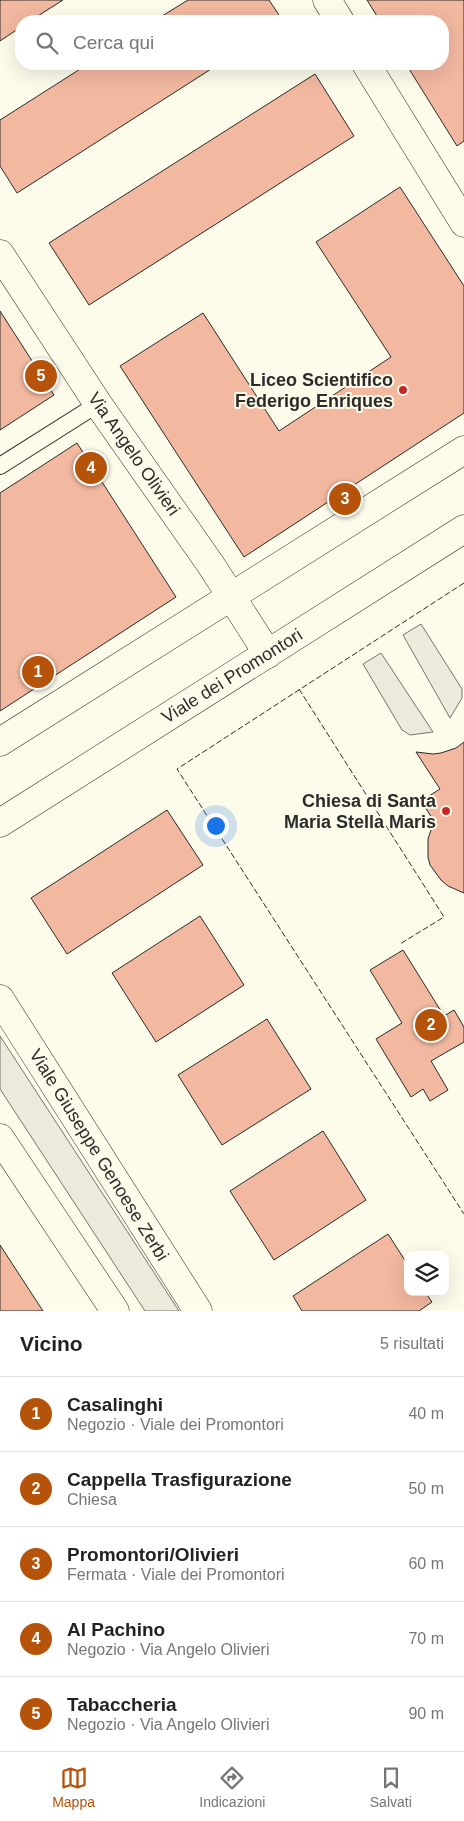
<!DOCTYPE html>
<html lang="it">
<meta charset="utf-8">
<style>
body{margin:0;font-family:Arial,sans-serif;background:#f2f2f2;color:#222}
.controls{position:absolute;right:15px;bottom:15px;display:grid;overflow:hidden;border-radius:10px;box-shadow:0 5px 20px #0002}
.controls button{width:45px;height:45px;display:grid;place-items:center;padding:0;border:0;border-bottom:1px solid #e0e0e0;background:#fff;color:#222;font:25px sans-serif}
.you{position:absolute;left:215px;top:825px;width:18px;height:18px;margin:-12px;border:4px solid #fff;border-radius:50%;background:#1a73e8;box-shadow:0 0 0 8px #1a73e833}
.badge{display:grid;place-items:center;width:32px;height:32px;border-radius:50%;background:#b45309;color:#fff;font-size:16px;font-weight:700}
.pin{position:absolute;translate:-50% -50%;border:2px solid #fff;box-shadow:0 1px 5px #0006}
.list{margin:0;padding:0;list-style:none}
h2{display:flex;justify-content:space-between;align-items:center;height:65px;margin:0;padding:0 20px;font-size:21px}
h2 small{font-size:16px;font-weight:400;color:#767676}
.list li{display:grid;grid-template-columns:32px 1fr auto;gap:15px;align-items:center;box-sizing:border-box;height:75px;padding:0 20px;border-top:1px solid #e0e0e0}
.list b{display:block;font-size:19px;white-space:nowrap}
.list p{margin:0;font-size:16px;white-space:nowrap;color:#767676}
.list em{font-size:16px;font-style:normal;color:#767676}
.icon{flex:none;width:28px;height:28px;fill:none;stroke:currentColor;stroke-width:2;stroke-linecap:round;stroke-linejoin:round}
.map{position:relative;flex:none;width:464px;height:1311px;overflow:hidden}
.search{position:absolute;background:#fff;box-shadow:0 5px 20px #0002;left:15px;right:15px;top:15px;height:55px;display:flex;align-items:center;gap:12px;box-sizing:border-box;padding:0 18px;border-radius:20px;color:#767676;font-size:19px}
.sheet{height:440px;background:#fff}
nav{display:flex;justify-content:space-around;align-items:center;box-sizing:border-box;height:70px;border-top:1px solid #e0e0e0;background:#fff;font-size:14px;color:#767676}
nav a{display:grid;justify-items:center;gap:2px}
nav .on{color:#b45309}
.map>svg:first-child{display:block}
.green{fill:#ecebdb;stroke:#74746e}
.parking{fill:#eceadb;stroke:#74746e}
.building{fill:#f2b8a0;stroke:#2b2b2b}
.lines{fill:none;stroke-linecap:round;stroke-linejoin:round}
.service-casing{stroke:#2b2b2b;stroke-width:18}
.minor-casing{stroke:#2b2b2b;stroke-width:29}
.service{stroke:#fdfbea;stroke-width:16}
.minor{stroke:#fdfbea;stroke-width:28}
.fence{stroke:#2b2b2b;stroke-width:1;stroke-dasharray:6 2.5;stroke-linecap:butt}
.poi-dot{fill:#c62828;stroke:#fdfbea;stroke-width:2}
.labels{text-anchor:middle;stroke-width:4;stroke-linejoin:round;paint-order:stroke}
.poi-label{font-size:18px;font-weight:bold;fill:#2b2b2b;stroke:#fdfbea;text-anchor:end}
.street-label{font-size:18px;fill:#2b2b2b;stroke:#fdfbea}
</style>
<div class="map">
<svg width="464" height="1311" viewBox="0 0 464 1311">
<rect width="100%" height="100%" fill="#fdfbea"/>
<!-- green -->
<g class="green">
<path d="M421 624 462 689V698L450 718 403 635Z"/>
<path d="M381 653 433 732 410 735 402 730 363 664Z"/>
</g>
<!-- parking -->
<path class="parking" d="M0 1036 179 1311H145L0 1089Z"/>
<!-- building -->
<g class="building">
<path d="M0 0H63L30 21H21V27L0 41Z"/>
<path d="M188 0H269L283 21H154Z"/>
<path d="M367 0H464V141L457 146 406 64H443V21H380Z"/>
<path d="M88 64H219L17 193 0 166V120Z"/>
<path d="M315 74 354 136 89 305 49 243Z"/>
<path d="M400 187 464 286V413L244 557 120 366 203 313 279 431 391 357 316 242Z"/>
<path d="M0 311 54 395 0 430Z"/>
<path d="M77 443 176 597 0 711V493Z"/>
<path d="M464 742V893L448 886 441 880 430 865 428 857V839L434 821 421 801 440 789 416 752 433 754 441 753 456 748Z"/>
<path d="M167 810 203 865 67 954 31 898Z"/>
<path d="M200 916 244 985 156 1042 112 973Z"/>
<path d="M403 950 444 1016 454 1010 464 1027V1042L431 1061 448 1090 430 1101 423 1089 411 1097 376 1039 402 1023 370 970Z"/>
<path d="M267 1019 311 1089 222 1145 178 1075Z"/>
<path d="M323 1131 366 1200 274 1260 230 1191Z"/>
<path d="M388 1234 408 1265V1292H425L432 1302 419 1311H302L293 1296Z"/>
<path d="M0 1245 43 1311H0Z"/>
</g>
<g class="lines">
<defs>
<path id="service" d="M0 466 98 404"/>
<g id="minor">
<path d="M327 0 340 21"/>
<path d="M366 64 464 223"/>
<path d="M0 254 98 404 211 565 268 654"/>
<path d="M0 742 464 450"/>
<path d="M0 823 464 529"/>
<path d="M0 999 198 1311"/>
<path d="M0 1138 115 1311"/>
</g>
</defs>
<!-- service casing -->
<use href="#service" class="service-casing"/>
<!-- minor casing -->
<use href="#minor" class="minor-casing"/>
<!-- service -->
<use href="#service" class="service"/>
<!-- minor -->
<use href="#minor" class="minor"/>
<!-- fence -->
<g class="fence">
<path d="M464 583 177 769 464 1214"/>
<path d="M299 689 444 917 400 944"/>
</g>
</g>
<!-- markers -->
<g class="poi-dot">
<circle cx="403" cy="390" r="5"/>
<circle cx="446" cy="811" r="5"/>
</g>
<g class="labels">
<!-- poi labels -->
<g class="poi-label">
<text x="393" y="386">Liceo Scientifico<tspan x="393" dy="21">Federigo Enriques</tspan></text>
<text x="436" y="807">Chiesa di Santa<tspan x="436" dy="21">Maria Stella Maris</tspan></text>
</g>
<!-- street labels -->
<g class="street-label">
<text transform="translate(134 454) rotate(55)" y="6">Via Angelo Olivieri</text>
<text transform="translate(232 676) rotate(-32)" y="6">Viale dei Promontori</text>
<text transform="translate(99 1155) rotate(58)" y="6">Viale Giuseppe Genoese Zerbi</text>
</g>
</g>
</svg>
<div class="controls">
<button><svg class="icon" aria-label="layers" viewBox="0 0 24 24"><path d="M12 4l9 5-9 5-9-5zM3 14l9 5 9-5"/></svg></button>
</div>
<div class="you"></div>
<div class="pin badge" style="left:38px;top:672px">1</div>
<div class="pin badge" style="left:431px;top:1025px">2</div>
<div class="pin badge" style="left:345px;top:499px">3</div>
<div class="pin badge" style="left:91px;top:468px">4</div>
<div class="pin badge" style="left:41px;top:376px">5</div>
<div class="search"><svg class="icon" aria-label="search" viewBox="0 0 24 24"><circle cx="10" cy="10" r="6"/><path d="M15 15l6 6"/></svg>Cerca qui</div>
</div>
<section class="sheet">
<h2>Vicino<small>5 risultati</small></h2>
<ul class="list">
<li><span class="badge">1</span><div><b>Casalinghi</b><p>Negozio · Viale dei Promontori</p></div><em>40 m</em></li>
<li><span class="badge">2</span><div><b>Cappella Trasfigurazione</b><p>Chiesa</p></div><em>50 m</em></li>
<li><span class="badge">3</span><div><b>Promontori/Olivieri</b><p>Fermata · Viale dei Promontori</p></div><em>60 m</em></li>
<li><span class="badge">4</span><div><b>Al Pachino</b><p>Negozio · Via Angelo Olivieri</p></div><em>70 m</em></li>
<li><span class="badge">5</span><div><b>Tabaccheria</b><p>Negozio · Via Angelo Olivieri</p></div><em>90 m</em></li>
</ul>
</section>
<nav>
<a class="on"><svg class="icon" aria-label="map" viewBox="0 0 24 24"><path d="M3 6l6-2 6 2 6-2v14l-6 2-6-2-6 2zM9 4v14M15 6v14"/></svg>Mappa</a>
<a><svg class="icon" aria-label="directions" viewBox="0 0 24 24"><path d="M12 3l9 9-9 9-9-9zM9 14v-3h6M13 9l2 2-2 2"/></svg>Indicazioni</a>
<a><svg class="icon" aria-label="saved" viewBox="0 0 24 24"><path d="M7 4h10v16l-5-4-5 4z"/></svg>Salvati</a>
</nav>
